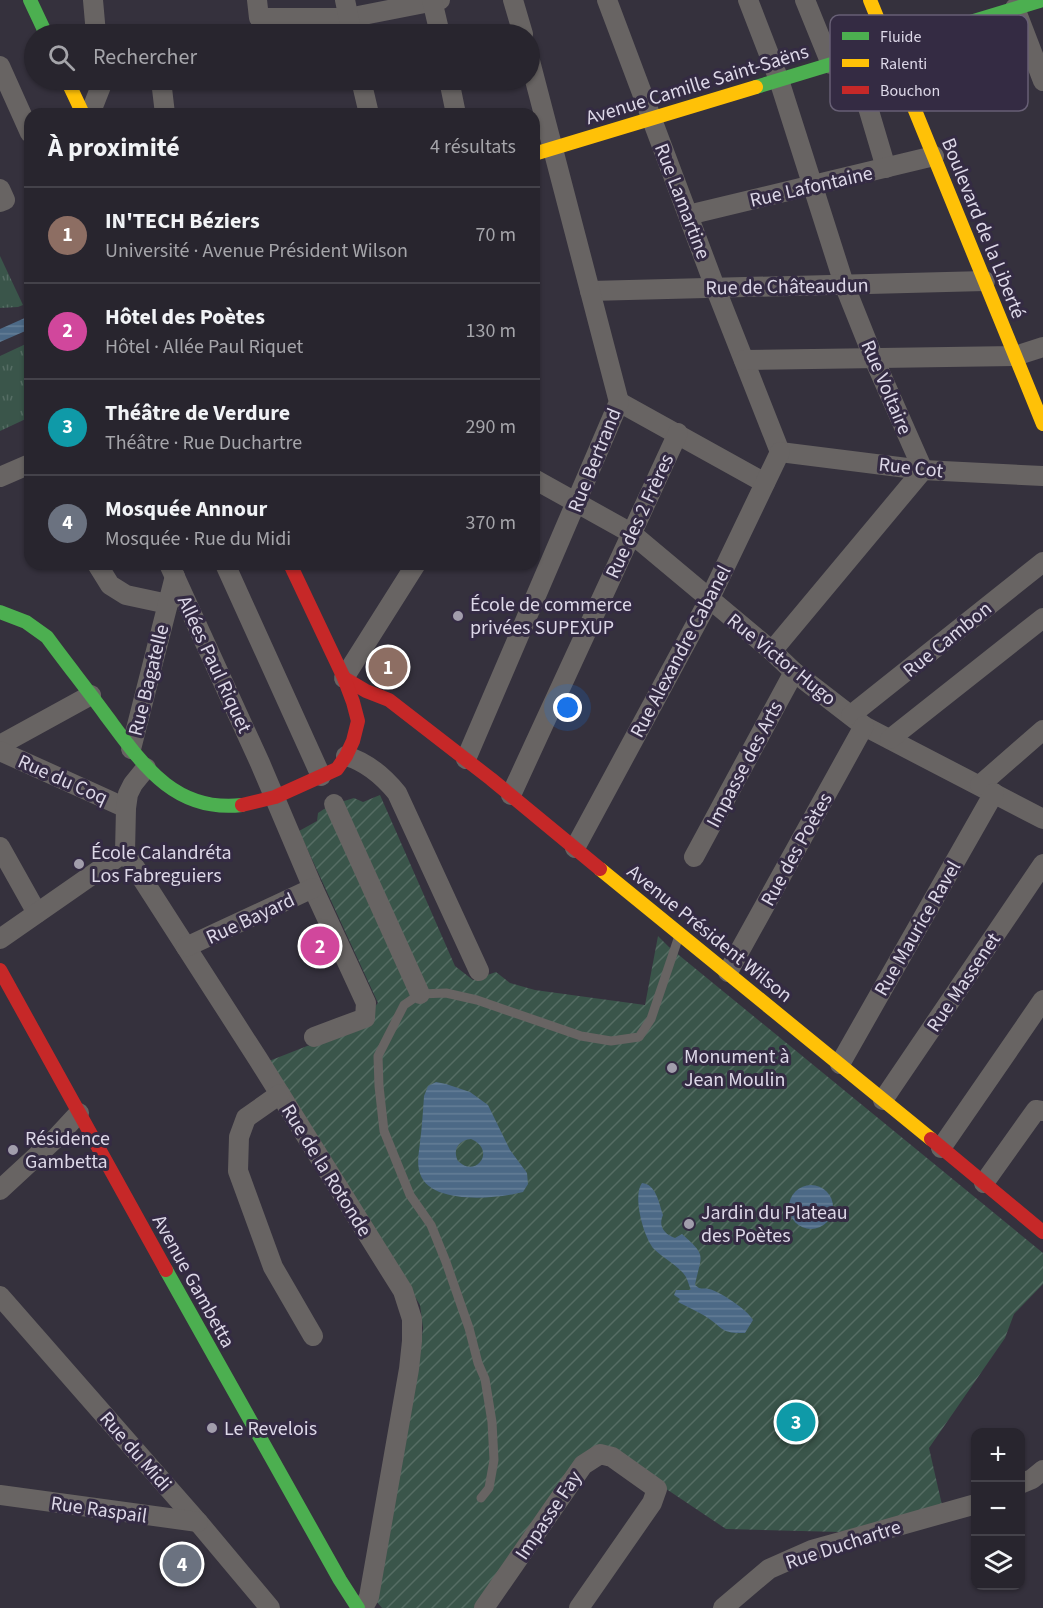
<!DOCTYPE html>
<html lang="fr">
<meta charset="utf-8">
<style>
body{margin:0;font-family:"Source Sans 3",sans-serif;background:#302d36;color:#f1f3f6}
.controls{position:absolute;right:18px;bottom:18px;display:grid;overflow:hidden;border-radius:12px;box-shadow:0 2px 4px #0004}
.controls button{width:54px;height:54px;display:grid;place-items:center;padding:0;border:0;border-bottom:2px solid #44424a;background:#28252e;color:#f1f3f6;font:30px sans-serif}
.you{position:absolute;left:568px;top:708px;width:21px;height:21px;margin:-15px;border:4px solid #fff;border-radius:50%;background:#1a73e8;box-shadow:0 0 0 9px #1a73e833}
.badge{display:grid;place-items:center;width:39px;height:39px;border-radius:50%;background:#d6ab8b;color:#fff;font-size:20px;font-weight:700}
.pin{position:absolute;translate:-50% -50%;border:3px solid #fff;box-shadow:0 2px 6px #0006}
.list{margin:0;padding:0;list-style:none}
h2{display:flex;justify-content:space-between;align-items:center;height:78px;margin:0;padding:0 24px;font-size:26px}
h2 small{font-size:20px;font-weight:400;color:#a5a5aa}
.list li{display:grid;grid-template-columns:39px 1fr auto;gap:18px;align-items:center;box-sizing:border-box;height:96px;padding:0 24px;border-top:2px solid #44424a}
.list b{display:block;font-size:22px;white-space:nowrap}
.list p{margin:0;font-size:20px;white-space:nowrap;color:#a5a5aa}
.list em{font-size:20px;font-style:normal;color:#a5a5aa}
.icon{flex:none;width:33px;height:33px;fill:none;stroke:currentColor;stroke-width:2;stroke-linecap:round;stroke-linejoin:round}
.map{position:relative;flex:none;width:1043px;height:1608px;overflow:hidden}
.search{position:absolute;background:#28252e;box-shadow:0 2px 4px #0004;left:24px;top:24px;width:516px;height:66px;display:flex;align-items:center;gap:15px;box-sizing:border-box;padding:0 21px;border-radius:33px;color:#a5a5aa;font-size:22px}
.panel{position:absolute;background:#28252e;box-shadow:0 2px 4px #0004;left:24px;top:108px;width:516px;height:462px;border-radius:18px}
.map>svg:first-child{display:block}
.grass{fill:url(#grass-tufts)}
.garden{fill:url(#garden-furrows)}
.water{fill:url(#water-rules);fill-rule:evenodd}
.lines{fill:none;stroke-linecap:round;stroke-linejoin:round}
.lane{stroke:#686463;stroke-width:9}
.street{stroke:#686463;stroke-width:20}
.fast{stroke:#4caf50;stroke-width:14}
.slow{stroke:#ffc107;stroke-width:14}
.jam{stroke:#c62828;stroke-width:14}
.poi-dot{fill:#a29eac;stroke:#342b43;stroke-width:2}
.labels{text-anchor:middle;stroke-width:6;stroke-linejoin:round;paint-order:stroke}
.street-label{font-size:20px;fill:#ddd8e8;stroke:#342b43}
.poi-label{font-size:20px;fill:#ddd8e8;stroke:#342b43;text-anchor:start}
.key{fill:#342b43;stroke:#675f75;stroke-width:1.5}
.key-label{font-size:16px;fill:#ddd8e8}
</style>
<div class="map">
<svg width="1043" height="1608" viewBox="0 0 1043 1608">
<defs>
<pattern id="grass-tufts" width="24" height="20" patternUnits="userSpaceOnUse" patternTransform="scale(1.5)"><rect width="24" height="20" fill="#3a554a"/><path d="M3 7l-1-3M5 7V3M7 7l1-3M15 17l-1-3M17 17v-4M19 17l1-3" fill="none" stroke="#566d64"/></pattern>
<pattern id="garden-furrows" width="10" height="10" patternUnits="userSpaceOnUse" patternTransform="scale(1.5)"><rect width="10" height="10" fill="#3a554a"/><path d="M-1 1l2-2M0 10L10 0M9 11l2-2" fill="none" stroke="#566d64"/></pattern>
<pattern id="water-rules" width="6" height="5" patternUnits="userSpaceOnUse" patternTransform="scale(1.5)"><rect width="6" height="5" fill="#4c6986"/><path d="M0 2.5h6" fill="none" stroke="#657e97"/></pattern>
</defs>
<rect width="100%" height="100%" fill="#35313d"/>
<!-- grass -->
<g class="grass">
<path d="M0 256 23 305 18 307 0 308Z"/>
<path d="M30 342V417L0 431V356Z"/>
</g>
<!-- garden -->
<path class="garden" d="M380 795 455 966 473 980 496 972 510 983 535 990 645 1005 658 936 669 947 1043 1253V1284L1014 1314 1005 1338 929 1448 942 1505 867 1528 840 1532 726 1529 617 1456 595 1448 478 1608H382L376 1601 417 1377 423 1328 420 1305 269 1061 358 1026 378 1003 299 831 317 821 318 813 324 809 344 801 354 798 363 802Z"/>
<!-- water -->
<g class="water">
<path d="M27 317 30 323V329L0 342V329Z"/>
<path d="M436 1082 446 1084 470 1092 488 1105 510 1150 527 1173 528 1184 523 1192C497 1199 426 1206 419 1170 417 1161 419 1152 420 1142 422 1127 423 1111 424 1096L428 1086ZM471 1139C497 1150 476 1179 458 1161 452 1149 459 1140 471 1139Z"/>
<path d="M642 1183C656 1184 659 1203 663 1215 658 1226 664 1234 675 1238L682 1234C708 1257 701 1254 695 1285L699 1288C702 1289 706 1288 709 1289 719 1291 748 1310 753 1320L745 1333C720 1334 723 1327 705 1316 697 1311 687 1307 678 1302L680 1299 674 1295 676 1290H691C689 1286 688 1281 686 1277 679 1266 664 1259 654 1249 644 1238 632 1196 642 1183Z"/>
<circle cx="811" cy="1207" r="22"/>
</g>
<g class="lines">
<!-- lane -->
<path class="lane" d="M481 1498 489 1488 494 1460 492 1422 485 1379 478 1363 469 1328 446 1262 431 1225 410 1195 384 1131 379 1086 378 1056 404 1005 420 994 446 993 477 1000 581 1036 611 1041 639 1037 651 1019 679 936"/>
<!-- street -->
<g class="street">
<path d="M93 0 96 34"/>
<path d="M257 0 259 18H348L440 0"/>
<path d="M345 0 352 34"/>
<path d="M432 0 440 34"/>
<path d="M513 0 523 34"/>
<path d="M607 0 715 287 780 452"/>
<path d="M748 0 779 80 844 284 874 359 923 470 772 651"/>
<path d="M805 0 831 64"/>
<path d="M1015 8 1043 81"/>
<path d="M853 57 886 168"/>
<path d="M0 66 30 133"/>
<path d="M161 80 165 114"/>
<path d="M361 80 369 114"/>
<path d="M449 80 456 114"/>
<path d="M90 114 101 86 100 80"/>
<path d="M0 189 5 200 0 202"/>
<path d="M688 215 934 156"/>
<path d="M590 291 985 281"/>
<path d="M744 360 1015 356 1043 347"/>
<path d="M619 402 765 483"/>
<path d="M780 452 923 470 1043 476"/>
<path d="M0 477 30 464"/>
<path d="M534 479 631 533 772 651 794 672 864 726 1043 819"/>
<path d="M97 564 110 585 126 595 168 604"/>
<path d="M169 564 260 763 313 888 366 1003 365 1018 314 1037"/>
<path d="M225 564 321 776"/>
<path d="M344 678 416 564"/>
<path d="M851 715 1043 562"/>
<path d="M890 739 1043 618"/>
<path d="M0 745 91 695"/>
<path d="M131 749 175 576"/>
<path d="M0 751 126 808"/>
<path d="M346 756C367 762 383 776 397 793L479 971"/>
<path d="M466 759 619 402 530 61"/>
<path d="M146 768 133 784 128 794 126 808 125 852 258 1059 403 1291 412 1319V1341L409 1369 369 1597 363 1608"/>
<path d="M980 785 1043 730"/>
<path d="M511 795 678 433"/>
<path d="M334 804 420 994"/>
<path d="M0 847 37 913"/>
<path d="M575 848 709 600 780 452"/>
<path d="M694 857 794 672"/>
<path d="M0 939 125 852"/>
<path d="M186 947 313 888"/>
<path d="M728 972 864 726"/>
<path d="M840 1064 994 793"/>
<path d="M280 1094 246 1118 239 1137 238 1171 273 1267 313 1336"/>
<path d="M883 1100 1043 864"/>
<path d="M941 1148 1043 1000"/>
<path d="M984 1183 1036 1110 1043 1111"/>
<path d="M0 1190 54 1140 79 1113"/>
<path d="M0 1296 198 1522 270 1608"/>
<path d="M1020 1484 1032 1479 1043 1470"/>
<path d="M0 1495 198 1522"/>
<path d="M484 1608 583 1465 600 1454 612 1457 657 1489 652 1503 579 1608"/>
<path d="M723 1608 769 1569 812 1550 976 1504"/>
</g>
<!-- fast -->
<g class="fast">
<path d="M30 0 46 34"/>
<path d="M756 87 1043 0"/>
<path d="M0 612 26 622 47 637C66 663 86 688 105 714 141 762 173 813 242 805"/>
<path d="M166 1270 340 1580 358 1608"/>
</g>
<!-- slow -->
<g class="slow">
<path d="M870 0 1043 424"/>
<path d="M67 80 83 114"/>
<path d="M534 154 756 87"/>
<path d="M600 869 931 1139"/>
</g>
<!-- jam -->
<g class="jam">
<path d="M344 678 366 691 389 700 491 779 600 869"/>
<path d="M242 805 275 797 337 769 346 756 353 741 358 721 353 702 344 678 290 564"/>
<path d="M0 970 166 1270"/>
<path d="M931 1139 1043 1232"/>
</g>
</g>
<!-- markers -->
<g class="poi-dot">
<circle cx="458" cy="616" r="6"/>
<circle cx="79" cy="864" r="6"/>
<circle cx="672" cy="1068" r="6"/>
<circle cx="13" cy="1150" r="6"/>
<circle cx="689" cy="1224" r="6"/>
<circle cx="212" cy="1428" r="6"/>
</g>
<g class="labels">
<!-- street labels -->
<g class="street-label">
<text transform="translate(697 84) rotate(-17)" y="7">Avenue Camille Saint-Saëns</text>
<text transform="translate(811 186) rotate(-13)" y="7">Rue Lafontaine</text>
<text transform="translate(683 201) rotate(69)" y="7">Rue Lamartine</text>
<text transform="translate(984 228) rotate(68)" y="7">Boulevard de la Liberté</text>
<text transform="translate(787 286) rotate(-1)" y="7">Rue de Châteaudun</text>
<text transform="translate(887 387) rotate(67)" y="7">Rue Voltaire</text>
<text transform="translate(594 460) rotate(-68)" y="7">Rue Bertrand</text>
<text transform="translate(911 467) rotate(6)" y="7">Rue Cot</text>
<text transform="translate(639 516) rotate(-65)" y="7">Rue des 2 Frères</text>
<text transform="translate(947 639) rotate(-39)" y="7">Rue Cambon</text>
<text transform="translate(680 651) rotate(-62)" y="7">Rue Alexandre Cabanel</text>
<text transform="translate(782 659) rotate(39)" y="7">Rue Victor Hugo</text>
<text transform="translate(215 664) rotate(65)" y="7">Allées Paul Riquet</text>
<text transform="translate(148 680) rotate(-76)" y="7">Rue Bagatelle</text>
<text transform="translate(744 764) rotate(-62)" y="7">Impasse des Arts</text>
<text transform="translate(63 779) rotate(24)" y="7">Rue du Coq</text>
<text transform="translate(796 849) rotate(-61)" y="7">Rue des Poètes</text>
<text transform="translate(250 918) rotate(-25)" y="7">Rue Bayard</text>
<text transform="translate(917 928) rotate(-60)" y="7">Rue Maurice Ravel</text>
<text transform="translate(710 933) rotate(39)" y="7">Avenue Président Wilson</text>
<text transform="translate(963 982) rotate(-56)" y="7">Rue Massenet</text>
<text transform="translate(327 1170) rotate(58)" y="7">Rue de la Rotonde</text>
<text transform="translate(194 1281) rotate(61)" y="7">Avenue Gambetta</text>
<text transform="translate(136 1451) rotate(49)" y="7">Rue du Midi</text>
<text transform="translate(99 1509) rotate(8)" y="7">Rue Raspail</text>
<text transform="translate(548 1515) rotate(-56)" y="7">Impasse Fay</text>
<text transform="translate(843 1544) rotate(-18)" y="7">Rue Duchartre</text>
</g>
<!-- poi labels -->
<g class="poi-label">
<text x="470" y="611">École de commerce<tspan x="470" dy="23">privées SUPEXUP</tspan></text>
<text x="91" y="859">École Calandréta<tspan x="91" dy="23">Los Fabreguiers</tspan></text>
<text x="684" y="1063">Monument à<tspan x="684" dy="23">Jean Moulin</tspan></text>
<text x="25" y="1145">Résidence<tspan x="25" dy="23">Gambetta</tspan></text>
<text x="701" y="1219">Jardin du Plateau<tspan x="701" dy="23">des Poètes</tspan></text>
<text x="224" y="1435">Le Revelois</text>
</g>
</g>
<!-- legend -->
<rect x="830" y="15" width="198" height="96" rx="9" class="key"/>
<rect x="842" y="32" width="27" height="8" fill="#4caf50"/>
<rect x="842" y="59" width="27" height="8" fill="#ffc107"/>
<rect x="842" y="86" width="27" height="8" fill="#c62828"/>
<g class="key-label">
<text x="880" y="42">Fluide</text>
<text x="880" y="69">Ralenti</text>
<text x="880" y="96">Bouchon</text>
</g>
</svg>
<div class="controls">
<button>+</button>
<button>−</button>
<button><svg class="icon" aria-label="layers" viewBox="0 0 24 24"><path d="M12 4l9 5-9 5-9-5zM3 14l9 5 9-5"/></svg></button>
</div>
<div class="you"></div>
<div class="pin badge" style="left:388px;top:667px;background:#8d6e63">1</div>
<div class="pin badge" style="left:320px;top:946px;background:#d1479c">2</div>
<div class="pin badge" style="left:796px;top:1422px;background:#0f9aa8">3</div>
<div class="pin badge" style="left:182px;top:1564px;background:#6b7280">4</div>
<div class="search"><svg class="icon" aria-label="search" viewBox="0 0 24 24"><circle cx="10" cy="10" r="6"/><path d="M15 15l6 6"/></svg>Rechercher</div>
<section class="panel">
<h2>À proximité<small>4 résultats</small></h2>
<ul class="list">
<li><span class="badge" style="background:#8d6e63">1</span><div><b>IN'TECH Béziers</b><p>Université · Avenue Président Wilson</p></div><em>70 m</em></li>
<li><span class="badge" style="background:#d1479c">2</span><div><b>Hôtel des Poètes</b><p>Hôtel · Allée Paul Riquet</p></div><em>130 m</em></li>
<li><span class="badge" style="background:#0f9aa8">3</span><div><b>Théâtre de Verdure</b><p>Théâtre · Rue Duchartre</p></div><em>290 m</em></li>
<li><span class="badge" style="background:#6b7280">4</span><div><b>Mosquée Annour</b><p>Mosquée · Rue du Midi</p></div><em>370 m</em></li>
</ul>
</section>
</div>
